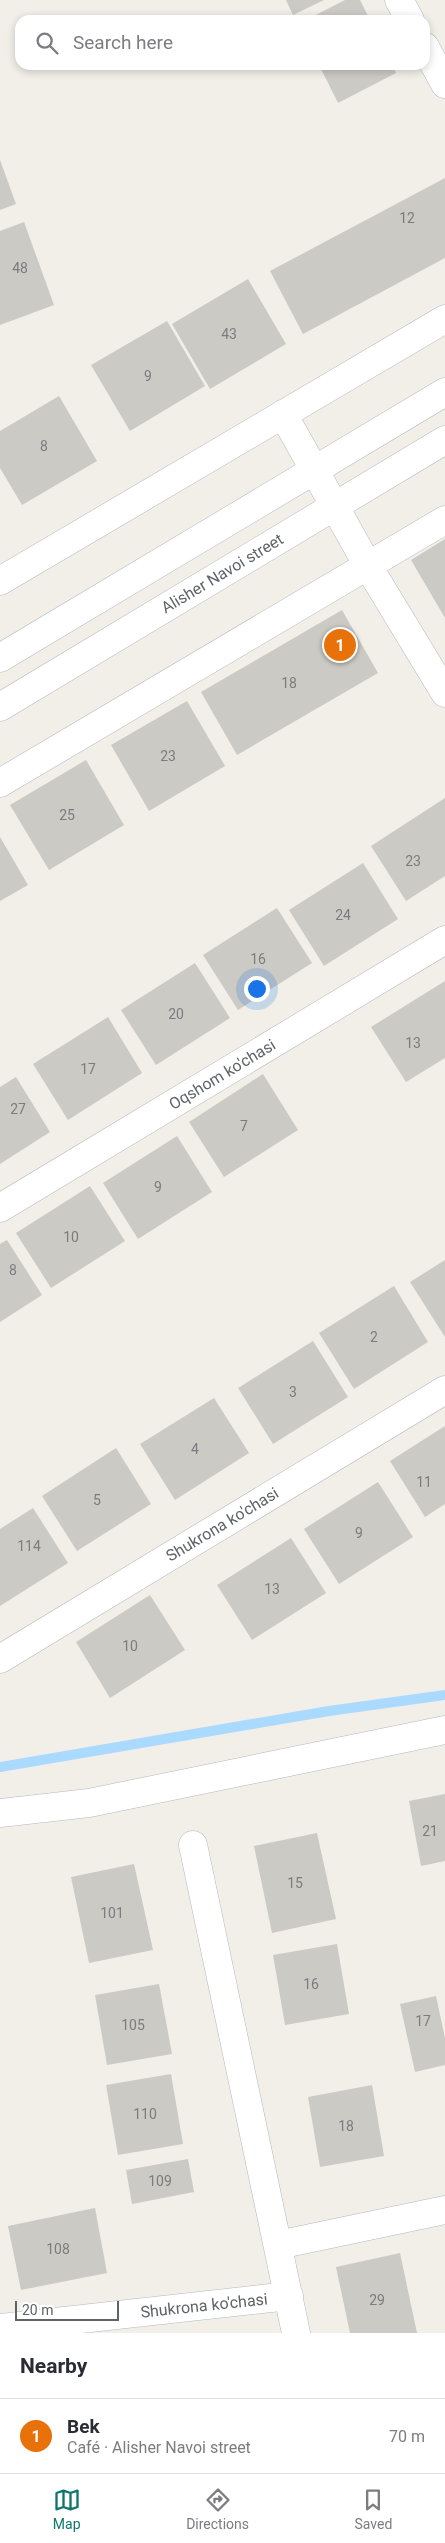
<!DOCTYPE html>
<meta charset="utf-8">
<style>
body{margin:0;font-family:Roboto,sans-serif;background:#f2f2f3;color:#2b2b33}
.scale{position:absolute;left:15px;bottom:12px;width:104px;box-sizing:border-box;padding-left:5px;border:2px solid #5f6368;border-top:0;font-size:14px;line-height:18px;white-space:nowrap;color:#5f6368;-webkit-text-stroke:4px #fff;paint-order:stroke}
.you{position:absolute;left:256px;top:988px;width:18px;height:18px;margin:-12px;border:4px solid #fff;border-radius:50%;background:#1a73e8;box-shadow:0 0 0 8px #1a73e833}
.badge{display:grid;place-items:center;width:32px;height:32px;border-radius:50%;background:#0f766e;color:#fff;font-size:16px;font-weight:700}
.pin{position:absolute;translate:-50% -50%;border:2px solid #fff;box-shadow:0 1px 5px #0006}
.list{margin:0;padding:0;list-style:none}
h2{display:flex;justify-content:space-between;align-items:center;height:65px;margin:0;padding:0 20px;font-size:21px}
h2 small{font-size:16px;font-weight:400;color:#7c7c81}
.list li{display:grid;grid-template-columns:32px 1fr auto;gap:15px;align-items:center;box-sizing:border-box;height:75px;padding:0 20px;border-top:1px solid #e1e1e2}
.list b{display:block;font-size:19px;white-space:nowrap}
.list p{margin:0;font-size:16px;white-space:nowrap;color:#7c7c81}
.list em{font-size:16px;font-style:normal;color:#7c7c81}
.icon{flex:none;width:28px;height:28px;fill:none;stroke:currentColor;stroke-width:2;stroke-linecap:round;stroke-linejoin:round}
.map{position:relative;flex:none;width:445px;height:2333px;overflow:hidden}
.search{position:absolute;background:#fff;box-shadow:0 2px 8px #0003;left:15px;right:15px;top:15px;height:55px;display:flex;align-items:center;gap:12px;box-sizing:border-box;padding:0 18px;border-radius:15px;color:#7c7c81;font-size:19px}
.sheet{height:140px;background:#fff}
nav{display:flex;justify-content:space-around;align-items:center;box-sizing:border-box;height:70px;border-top:1px solid #e1e1e2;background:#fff;font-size:14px;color:#7c7c81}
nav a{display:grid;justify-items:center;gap:2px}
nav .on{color:#0f766e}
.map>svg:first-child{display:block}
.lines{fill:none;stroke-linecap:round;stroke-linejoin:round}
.stream{stroke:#aadaff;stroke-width:10}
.building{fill:#cccac5}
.street-casing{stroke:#b5b8bc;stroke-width:29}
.secondary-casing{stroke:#b6babf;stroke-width:29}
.street{stroke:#fff;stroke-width:28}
.secondary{stroke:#fff;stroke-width:28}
.labels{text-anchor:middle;stroke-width:4.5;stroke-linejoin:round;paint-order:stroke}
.number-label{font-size:14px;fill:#7a7d7f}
.street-label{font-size:16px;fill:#5f6368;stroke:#fff}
</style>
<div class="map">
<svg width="445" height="2333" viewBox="0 0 445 2333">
<rect width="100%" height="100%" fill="#f1efe8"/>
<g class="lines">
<!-- stream -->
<path class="stream" d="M0 1767 329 1711 445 1695"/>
</g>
<!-- building -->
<g class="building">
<path d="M286 0H324L293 15Z"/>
<path d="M345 0H360L370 20H306Z"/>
<path d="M319 65H392L396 73 338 103Z"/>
<path d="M0 160 16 204 0 210Z"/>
<path d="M445 178V258L303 334 270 271Z"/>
<path d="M24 222 54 305 0 325V231Z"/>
<path d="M248 279 286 344 210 389 172 324Z"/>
<path d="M167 321 205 386 130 431 91 365Z"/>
<path d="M59 396 97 461 22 505 0 468V431Z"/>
<path d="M445 539V618L411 560Z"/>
<path d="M342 610 378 673 237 755 201 692Z"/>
<path d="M187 701 225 766 149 811 111 745Z"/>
<path d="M86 760 124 825 49 870 10 805Z"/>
<path d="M445 798V876L406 901 371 846Z"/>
<path d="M0 837 28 885 0 901Z"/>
<path d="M363 863 398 919 324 966 289 910Z"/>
<path d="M277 908 312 963 238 1010 203 955Z"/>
<path d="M195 963 230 1018 156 1065 121 1010Z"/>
<path d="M445 981V1058L406 1082 371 1027Z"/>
<path d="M108 1017 142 1073 68 1120 33 1064Z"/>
<path d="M263 1074 298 1130 224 1177 189 1122Z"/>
<path d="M16 1077 50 1132 0 1164V1087Z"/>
<path d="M177 1136 212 1192 138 1239 103 1183Z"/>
<path d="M90 1186 125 1241 51 1288 16 1233Z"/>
<path d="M7 1240 42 1295 0 1322V1244Z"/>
<path d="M445 1260V1337L410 1282Z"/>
<path d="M394 1286 428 1342 354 1389 319 1333Z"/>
<path d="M313 1341 348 1397 273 1444 238 1388Z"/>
<path d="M214 1398 249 1453 175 1500 140 1444Z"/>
<path d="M445 1426V1504L425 1517 390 1461Z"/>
<path d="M116 1448 151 1504 77 1551 42 1496Z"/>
<path d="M378 1482 413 1537 339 1584 304 1529Z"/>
<path d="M33 1508 68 1563 0 1606V1529Z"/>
<path d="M291 1538 326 1593 252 1640 217 1585Z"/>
<path d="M150 1595 185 1650 110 1698 76 1642Z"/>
<path d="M445 1794V1861L421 1866 409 1801Z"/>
<path d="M317 1833 336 1919 272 1933 254 1846Z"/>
<path d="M134 1864 153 1950 89 1963 71 1877Z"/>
<path d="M337 1944 349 2014 285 2025 273 1955Z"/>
<path d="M159 1984 172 2054 107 2065 95 1995Z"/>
<path d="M436 1996 445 2038V2065L415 2072 400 2004Z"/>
<path d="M171 2074 183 2144 118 2155 106 2085Z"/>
<path d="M372 2085 384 2156 320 2167 308 2097Z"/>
<path d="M188 2159 194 2192 132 2204 126 2170Z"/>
<path d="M95 2208 107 2273 21 2290 8 2226Z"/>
<path d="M400 2253 417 2333H350L336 2267Z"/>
</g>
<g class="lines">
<defs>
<g id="street">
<path d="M399 0 410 20"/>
<path d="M425 47 445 84"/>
<path d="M283 414 368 566 445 693"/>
<path d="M0 581 445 319"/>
<path d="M0 783 445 520"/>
<path d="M0 1208 445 940"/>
<path d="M0 1659 445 1390"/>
<path d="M0 1813 89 1803 445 1730"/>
<path d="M193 1845 296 2333"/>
<path d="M278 2245 445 2210"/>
<path d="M0 2328 289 2296"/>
</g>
<g id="secondary">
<path d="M0 658 445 392"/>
<path d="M0 707 445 440"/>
</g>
</defs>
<!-- street casing -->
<use href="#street" class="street-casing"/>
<!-- secondary casing -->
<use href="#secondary" class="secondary-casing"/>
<!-- street -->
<use href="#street" class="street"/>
<!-- secondary -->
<use href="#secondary" class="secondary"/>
</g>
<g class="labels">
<!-- number labels -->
<g class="number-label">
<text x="407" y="223">12</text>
<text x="20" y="273">48</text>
<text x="229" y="339">43</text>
<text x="148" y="381">9</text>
<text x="44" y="451">8</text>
<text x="289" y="688">18</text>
<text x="168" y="761">23</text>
<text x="67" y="820">25</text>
<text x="413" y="866">23</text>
<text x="343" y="920">24</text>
<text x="258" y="964">16</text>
<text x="176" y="1019">20</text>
<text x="413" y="1048">13</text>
<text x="88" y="1074">17</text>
<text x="18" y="1114">27</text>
<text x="244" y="1131">7</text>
<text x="158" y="1192">9</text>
<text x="71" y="1242">10</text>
<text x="13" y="1275">8</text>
<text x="374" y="1342">2</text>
<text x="293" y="1397">3</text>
<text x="195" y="1454">4</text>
<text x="424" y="1487">11</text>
<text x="97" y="1505">5</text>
<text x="359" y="1538">9</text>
<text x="29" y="1551">114</text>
<text x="272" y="1594">13</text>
<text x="130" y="1651">10</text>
<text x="430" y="1836">21</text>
<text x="295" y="1888">15</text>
<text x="112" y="1918">101</text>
<text x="311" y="1989">16</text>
<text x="423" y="2026">17</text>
<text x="133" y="2030">105</text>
<text x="145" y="2119">110</text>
<text x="346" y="2131">18</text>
<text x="160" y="2186">109</text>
<text x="58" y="2254">108</text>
<text x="377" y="2305">29</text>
</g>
<!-- street labels -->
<g class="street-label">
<text transform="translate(222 573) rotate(-31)" y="6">Alisher Navoi street</text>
<text transform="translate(222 1074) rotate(-31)" y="6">Oqshom ko'chasi</text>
<text transform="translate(222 1524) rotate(-31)" y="6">Shukrona ko'chasi</text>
<text transform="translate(204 2305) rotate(-6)" y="6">Shukrona ko'chasi</text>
</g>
</g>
</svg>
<div class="scale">20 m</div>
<div class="you"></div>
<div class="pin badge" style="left:340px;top:645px;background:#e8710a">1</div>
<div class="search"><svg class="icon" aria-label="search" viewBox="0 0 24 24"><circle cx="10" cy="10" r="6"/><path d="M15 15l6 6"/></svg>Search here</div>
</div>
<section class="sheet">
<h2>Nearby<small></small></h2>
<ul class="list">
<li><span class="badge" style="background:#e8710a">1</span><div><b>Bek</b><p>Café · Alisher Navoi street</p></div><em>70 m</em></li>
</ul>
</section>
<nav>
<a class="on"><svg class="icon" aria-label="map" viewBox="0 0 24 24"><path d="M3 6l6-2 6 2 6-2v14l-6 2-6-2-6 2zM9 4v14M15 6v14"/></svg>Map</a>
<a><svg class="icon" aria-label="directions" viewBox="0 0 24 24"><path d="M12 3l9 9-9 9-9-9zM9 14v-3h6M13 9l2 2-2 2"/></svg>Directions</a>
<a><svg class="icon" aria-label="saved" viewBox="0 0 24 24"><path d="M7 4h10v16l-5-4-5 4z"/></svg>Saved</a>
</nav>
